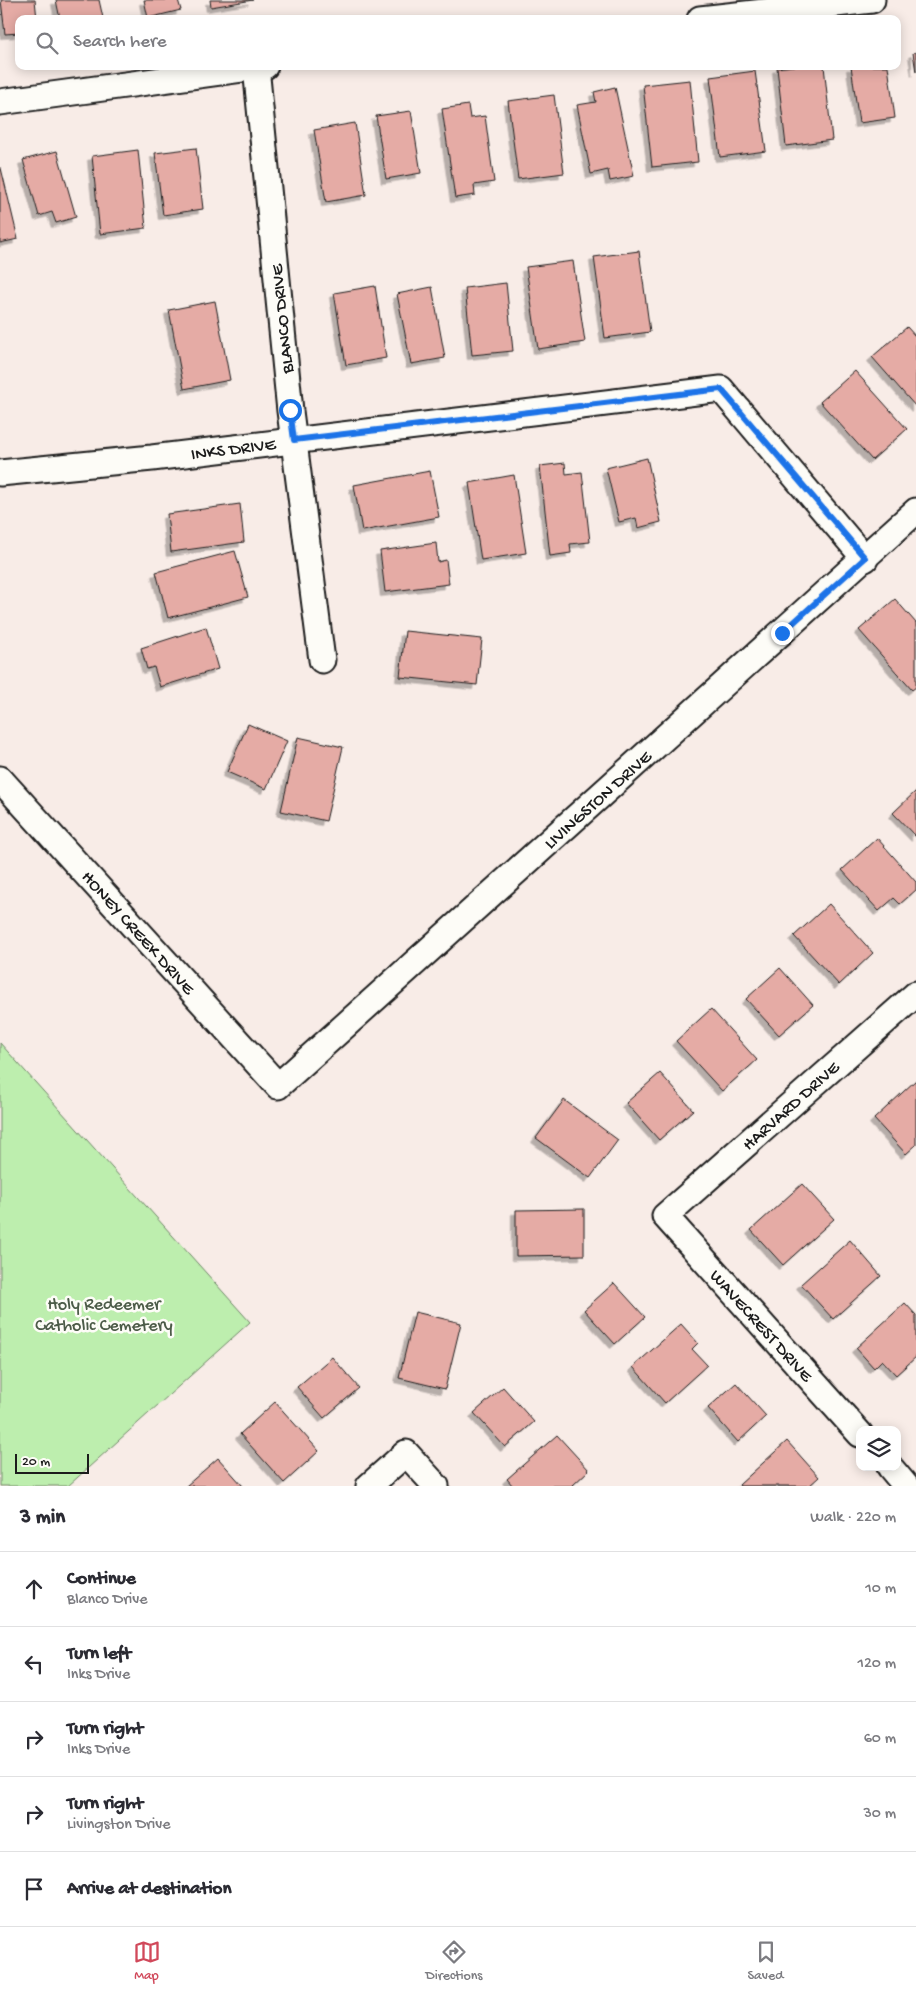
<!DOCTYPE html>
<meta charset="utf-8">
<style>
body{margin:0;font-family:"Gochi Hand",sans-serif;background:#f2f2f3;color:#2b2b33}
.controls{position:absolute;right:15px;bottom:15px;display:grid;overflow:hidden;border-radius:10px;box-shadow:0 2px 12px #0003}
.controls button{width:45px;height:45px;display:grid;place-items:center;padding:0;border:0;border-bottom:1px solid #e1e1e2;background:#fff;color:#2b2b33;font:25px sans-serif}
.scale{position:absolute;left:15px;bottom:12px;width:74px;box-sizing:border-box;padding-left:5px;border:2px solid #1c1c1c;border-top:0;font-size:14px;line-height:18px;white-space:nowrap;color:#1c1c1c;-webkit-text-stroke:4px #fdfcf7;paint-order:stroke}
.stop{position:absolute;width:15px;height:15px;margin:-11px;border:4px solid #1a73e8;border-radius:50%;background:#fff}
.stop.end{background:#1a73e8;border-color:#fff;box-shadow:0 1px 5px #0008}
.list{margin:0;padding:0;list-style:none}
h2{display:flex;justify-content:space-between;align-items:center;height:65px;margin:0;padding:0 20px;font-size:21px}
h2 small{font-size:16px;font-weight:400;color:#7c7c81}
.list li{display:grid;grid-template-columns:32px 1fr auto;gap:15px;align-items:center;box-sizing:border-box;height:75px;padding:0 20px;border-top:1px solid #e1e1e2}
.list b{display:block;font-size:19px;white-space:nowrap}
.list p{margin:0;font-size:16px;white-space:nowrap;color:#7c7c81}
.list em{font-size:16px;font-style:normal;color:#7c7c81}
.icon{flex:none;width:28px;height:28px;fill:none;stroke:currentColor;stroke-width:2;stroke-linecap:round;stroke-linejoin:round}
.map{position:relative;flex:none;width:916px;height:1486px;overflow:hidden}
.search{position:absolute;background:#fff;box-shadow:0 2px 12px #0003;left:15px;right:15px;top:15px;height:55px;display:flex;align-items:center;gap:12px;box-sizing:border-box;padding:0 18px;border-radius:10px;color:#7c7c81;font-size:19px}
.sheet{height:440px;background:#fff}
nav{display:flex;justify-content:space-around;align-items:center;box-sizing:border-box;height:70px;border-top:1px solid #e1e1e2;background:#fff;font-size:14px;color:#7c7c81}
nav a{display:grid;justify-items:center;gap:2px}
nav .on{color:#d1495b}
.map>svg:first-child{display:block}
.green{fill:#bdeeae;stroke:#6c8565}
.building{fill:#e5aba5;stroke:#1c1c1c;filter:url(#shadow)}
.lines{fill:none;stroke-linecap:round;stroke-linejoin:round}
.street-casing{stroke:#1c1c1c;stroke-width:29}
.street{stroke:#fdfcf7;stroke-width:25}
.route{stroke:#1a73e8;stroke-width:6}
.labels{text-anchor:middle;stroke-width:5;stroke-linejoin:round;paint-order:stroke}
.street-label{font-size:18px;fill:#1c1c1c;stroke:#fdfcf7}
.park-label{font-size:18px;fill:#4c5b48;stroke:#fdfcf7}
</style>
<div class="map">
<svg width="916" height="1486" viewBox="0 0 916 1486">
<defs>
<filter id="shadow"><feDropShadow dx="-4.5" dy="4.5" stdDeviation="0" flood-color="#0004"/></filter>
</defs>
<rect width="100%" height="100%" fill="#f8ece7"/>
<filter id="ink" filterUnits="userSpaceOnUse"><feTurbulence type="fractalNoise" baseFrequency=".02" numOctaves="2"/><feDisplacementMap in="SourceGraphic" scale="10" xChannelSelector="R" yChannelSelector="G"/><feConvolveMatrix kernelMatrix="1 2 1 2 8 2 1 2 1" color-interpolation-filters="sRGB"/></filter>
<g filter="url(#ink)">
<!-- green -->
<path class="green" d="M0 1043 250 1322 68 1486H0Z"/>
<!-- building -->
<g class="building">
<path d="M1 0H35L37 19H19V33L5 34Z"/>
<path d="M56 0H99L103 18 60 19Z"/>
<path d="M144 0H178L181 10 148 18Z"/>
<path d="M210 0H253L211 7Z"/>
<path d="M916 52V72L913 53Z"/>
<path d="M793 66H824L832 140 786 146 777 68Z"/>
<path d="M851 66H888L895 118 859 123Z"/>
<path d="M755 71 766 151 720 157 710 77Z"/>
<path d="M690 80 698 162 652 167 643 85Z"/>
<path d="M615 87 634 176 610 181 608 170 591 174 577 105 596 102 594 92Z"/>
<path d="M554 95 564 173 518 179 508 101Z"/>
<path d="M468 105 470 118 485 116 494 182 474 185 475 195 455 198 442 109Z"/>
<path d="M411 111 421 173 386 179 376 116Z"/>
<path d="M355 123 366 195 326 202 314 130Z"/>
<path d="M196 148 203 209 163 215 155 153Z"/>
<path d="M138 150 146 228 100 234 92 156Z"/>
<path d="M57 151 76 217 56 223 52 212 39 216 23 160Z"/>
<path d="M0 168H1L18 239 0 243Z"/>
<path d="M639 251 650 332 605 338 594 257Z"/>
<path d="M573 261 585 342 538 349 526 267Z"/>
<path d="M506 283 513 351 472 355 465 288Z"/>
<path d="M375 286 386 358 346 365 334 293Z"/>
<path d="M432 287 445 358 411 364 397 294Z"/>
<path d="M215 301 230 380 184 389 169 310Z"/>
<path d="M907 327 916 337V407L872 357Z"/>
<path d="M855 371 907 429 872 460 820 402Z"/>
<path d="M647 458 661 522 638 528 636 518 619 522 606 468Z"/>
<path d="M565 463 566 474 582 472 590 542 570 544 571 553 550 556 540 466Z"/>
<path d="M430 471 439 517 362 531 354 485Z"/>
<path d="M514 475 526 553 481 560 469 483Z"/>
<path d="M240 504 244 542 171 552 167 514Z"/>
<path d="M436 543 438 562 446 560 449 584 385 592 380 551Z"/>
<path d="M235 551 248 597 168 618 156 572Z"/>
<path d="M895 599 916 623V687L912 690 859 630Z"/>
<path d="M206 627 218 669 160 687 154 667 147 669 141 648Z"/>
<path d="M405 631 482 639 477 685 400 677Z"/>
<path d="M248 724 287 741 266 789 227 772Z"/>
<path d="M298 737 343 747 326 821 281 811Z"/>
<path d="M916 791V837L893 813Z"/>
<path d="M877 838 916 882V890L900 904 894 898 879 911 842 870Z"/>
<path d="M829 904 873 953 839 985 794 936Z"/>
<path d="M780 968 813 1005 779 1035 746 999Z"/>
<path d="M711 1009 757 1060 722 1091 676 1041Z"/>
<path d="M660 1073 693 1110 659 1140 626 1103Z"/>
<path d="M916 1080V1145L906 1154 874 1119Z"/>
<path d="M564 1100 618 1140 590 1178 536 1138Z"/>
<path d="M802 1184 834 1219 783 1265 751 1230Z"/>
<path d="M584 1209V1255L516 1256V1210Z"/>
<path d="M850 1240 881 1276 833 1319 801 1284Z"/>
<path d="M614 1283 645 1317 615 1344 584 1310Z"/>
<path d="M905 1303 916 1315V1357L896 1375 882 1360 874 1368 856 1348Z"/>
<path d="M415 1312 461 1323 445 1389 399 1378Z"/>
<path d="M681 1324 698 1343 692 1349 707 1365 665 1403 633 1367Z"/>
<path d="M332 1357 359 1388 324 1418 297 1387Z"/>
<path d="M736 1383 766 1416 738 1442 708 1408Z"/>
<path d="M503 1387 534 1422 505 1447 474 1413Z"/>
<path d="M275 1402 319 1451 284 1483 240 1434Z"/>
<path d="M557 1435 589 1470 572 1486H513L507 1479Z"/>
<path d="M787 1441 819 1477 809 1486H740L739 1485Z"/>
<path d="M218 1458 243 1486H186Z"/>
</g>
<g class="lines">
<defs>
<g id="street">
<path d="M700 19 872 0"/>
<path d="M256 67 290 411 322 660"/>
<path d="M0 102 265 66"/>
<path d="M0 473 152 458 721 389 865 559"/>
<path d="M0 779 278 1086 916 511"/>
<path d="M860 1434 665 1216 916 994"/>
<path d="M890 1467 906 1486"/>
<path d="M369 1486 406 1453 436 1486"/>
</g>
</defs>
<!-- street casing -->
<use href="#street" class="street-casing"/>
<!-- street -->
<use href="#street" class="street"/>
</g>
</g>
<g class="lines" filter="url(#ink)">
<!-- route -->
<path class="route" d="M290 410 294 440 721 389 865 558 782 633"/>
</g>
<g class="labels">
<!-- street labels -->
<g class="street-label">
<text transform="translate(281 319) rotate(-96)" y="6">BLANCO DRIVE</text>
<text transform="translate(233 448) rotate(-7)" y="6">INKS DRIVE</text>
<text transform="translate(597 799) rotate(-42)" y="6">LIVINGSTON DRIVE</text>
<text transform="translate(139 932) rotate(48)" y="6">HONEY CREEK DRIVE</text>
<text transform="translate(790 1105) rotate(-42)" y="6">HARVARD DRIVE</text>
<text transform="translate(762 1325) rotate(48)" y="6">WAVECREST DRIVE</text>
</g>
<!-- park labels -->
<g class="park-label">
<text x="104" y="1309">Holy Redeemer<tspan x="104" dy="21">Catholic Cemetery</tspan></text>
</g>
</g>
</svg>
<div class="controls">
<button><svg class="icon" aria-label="layers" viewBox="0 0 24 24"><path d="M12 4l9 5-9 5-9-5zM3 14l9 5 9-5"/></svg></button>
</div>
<div class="scale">20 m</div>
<div class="stop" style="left:290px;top:410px"></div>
<div class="stop end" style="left:782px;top:633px"></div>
<div class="search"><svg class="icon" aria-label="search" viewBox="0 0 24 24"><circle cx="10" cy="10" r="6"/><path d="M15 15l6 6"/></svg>Search here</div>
</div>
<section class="sheet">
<h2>3 min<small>Walk · 220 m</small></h2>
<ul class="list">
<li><svg class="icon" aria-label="ahead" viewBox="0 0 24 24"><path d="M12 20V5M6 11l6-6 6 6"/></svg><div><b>Continue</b><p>Blanco Drive</p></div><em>10 m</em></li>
<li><svg class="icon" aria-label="left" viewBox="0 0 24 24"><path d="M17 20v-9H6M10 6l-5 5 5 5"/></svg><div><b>Turn left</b><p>Inks Drive</p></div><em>120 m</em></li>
<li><svg class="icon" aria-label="right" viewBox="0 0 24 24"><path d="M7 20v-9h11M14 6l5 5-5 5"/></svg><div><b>Turn right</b><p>Inks Drive</p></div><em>60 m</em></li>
<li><svg class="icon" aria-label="right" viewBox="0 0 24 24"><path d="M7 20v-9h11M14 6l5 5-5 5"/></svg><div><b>Turn right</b><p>Livingston Drive</p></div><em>30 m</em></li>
<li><svg class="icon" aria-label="arrive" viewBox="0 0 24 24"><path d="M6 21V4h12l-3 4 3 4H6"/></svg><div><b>Arrive at destination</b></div></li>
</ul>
</section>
<nav>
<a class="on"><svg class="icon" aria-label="map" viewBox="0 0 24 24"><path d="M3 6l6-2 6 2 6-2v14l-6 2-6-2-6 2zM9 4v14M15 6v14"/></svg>Map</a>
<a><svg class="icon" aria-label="directions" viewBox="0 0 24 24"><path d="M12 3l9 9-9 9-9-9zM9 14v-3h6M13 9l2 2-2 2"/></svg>Directions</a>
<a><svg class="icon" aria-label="saved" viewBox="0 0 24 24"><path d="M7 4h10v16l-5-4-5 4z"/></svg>Saved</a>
</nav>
